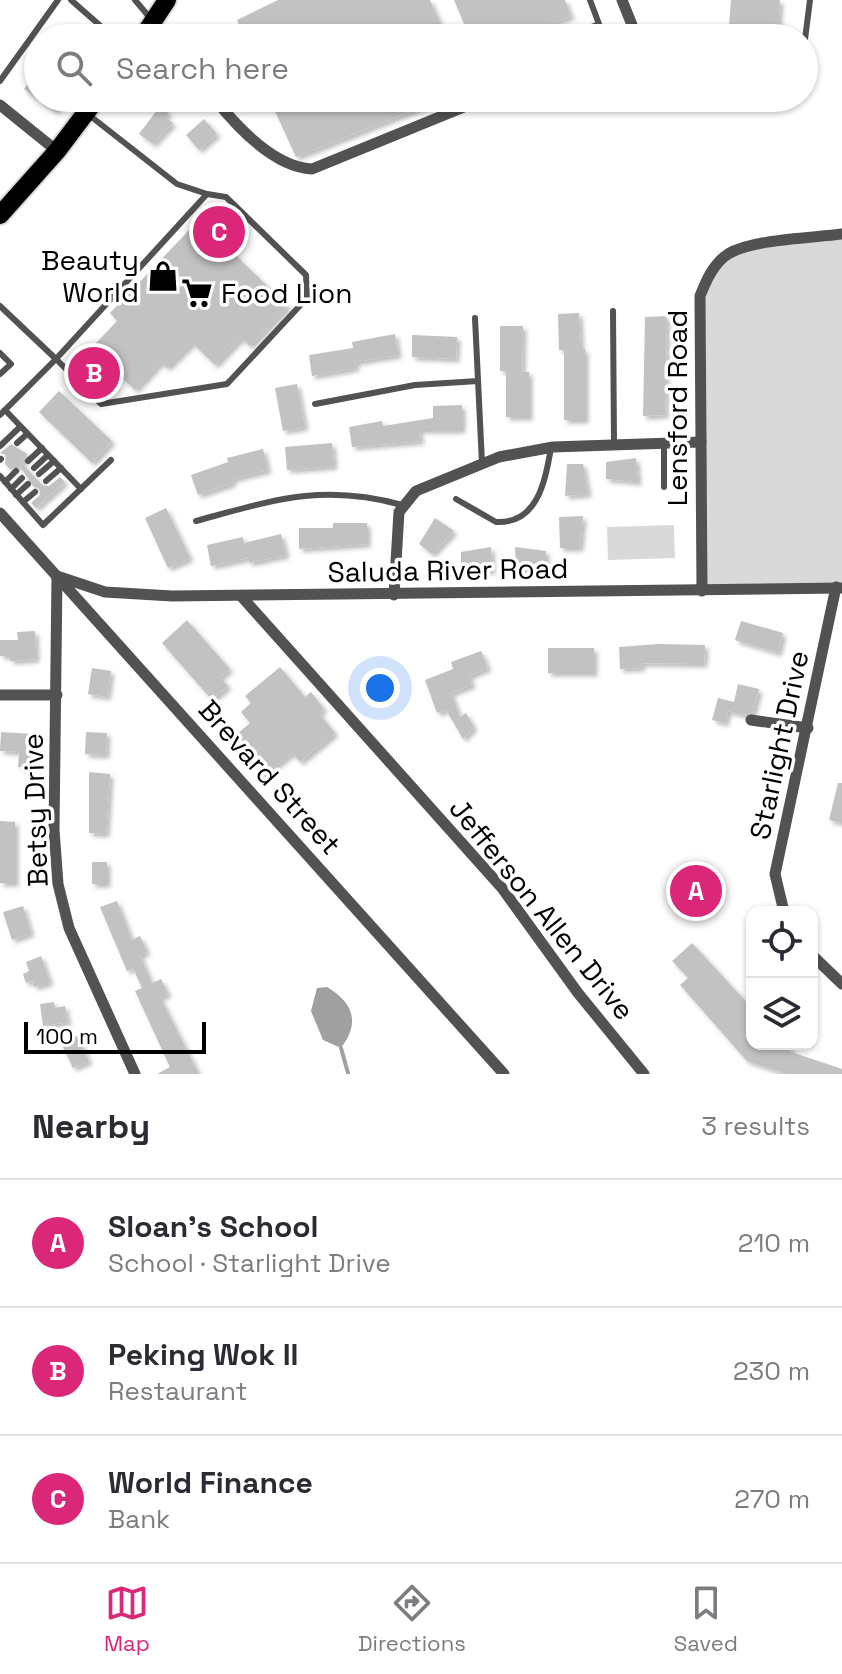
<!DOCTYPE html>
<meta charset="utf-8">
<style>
body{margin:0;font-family:"Space Grotesk",sans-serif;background:#f2f2f3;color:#2b2b33}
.controls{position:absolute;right:24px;bottom:24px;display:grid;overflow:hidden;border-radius:16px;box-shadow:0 2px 6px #0004}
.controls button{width:72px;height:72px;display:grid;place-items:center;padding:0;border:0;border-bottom:2px solid #e1e1e2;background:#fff;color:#2b2b33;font:40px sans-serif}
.scale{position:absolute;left:24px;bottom:20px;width:182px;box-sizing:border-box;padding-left:8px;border:4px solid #000;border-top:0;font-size:22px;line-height:28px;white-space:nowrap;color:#000;-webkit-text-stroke:6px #fff;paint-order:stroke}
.you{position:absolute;left:380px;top:688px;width:28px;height:28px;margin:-20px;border:6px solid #fff;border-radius:50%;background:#1a73e8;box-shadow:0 0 0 12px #1a73e833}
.badge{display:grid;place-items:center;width:52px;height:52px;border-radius:50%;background:#db2777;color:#fff;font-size:26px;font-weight:700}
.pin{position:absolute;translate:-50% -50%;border:4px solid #fff;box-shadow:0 2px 8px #0006}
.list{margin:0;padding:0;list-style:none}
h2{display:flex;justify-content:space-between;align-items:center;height:104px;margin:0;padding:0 32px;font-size:34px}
h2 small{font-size:26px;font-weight:400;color:#7c7c81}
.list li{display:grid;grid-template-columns:52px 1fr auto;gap:24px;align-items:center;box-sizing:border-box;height:128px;padding:0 32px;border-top:2px solid #e1e1e2}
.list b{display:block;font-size:30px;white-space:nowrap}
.list p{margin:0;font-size:26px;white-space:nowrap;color:#7c7c81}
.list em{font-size:26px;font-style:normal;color:#7c7c81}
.icon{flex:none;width:44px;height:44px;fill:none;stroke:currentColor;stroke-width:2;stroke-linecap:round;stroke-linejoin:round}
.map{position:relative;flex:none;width:842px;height:1074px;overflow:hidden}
.search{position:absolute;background:#fff;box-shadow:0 2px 6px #0004;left:24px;right:24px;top:24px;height:88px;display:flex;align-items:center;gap:20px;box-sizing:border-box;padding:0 28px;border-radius:44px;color:#7c7c81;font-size:30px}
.sheet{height:488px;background:#fff}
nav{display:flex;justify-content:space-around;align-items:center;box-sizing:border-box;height:112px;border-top:2px solid #e1e1e2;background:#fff;font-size:22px;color:#7c7c81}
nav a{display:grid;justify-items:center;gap:4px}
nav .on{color:#db2777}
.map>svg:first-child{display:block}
.green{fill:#d9d9d9}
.water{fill:#a0a0a0}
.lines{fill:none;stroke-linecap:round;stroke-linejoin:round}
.stream{stroke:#a0a0a0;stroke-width:4}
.building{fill:#c2c2c2;filter:url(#shadow)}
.primary-casing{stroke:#dbdbdb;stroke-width:22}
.service{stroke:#525252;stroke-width:6}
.minor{stroke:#525252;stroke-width:11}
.primary{stroke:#000;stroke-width:18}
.labels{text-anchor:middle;stroke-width:7;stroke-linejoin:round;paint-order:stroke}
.poi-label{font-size:28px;fill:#000;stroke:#fff;text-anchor:end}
.street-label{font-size:28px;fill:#000;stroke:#fff}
</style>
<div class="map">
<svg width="842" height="1074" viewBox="0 0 842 1074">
<defs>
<filter id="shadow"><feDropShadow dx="3.5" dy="3.5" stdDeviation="2" flood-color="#0004"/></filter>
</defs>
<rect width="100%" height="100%" fill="#fff"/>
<!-- green -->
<g class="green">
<path d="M842 233V588L702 591 700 296 728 254Z"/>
<path d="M674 525 675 558 608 560 607 527Z"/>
</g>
<!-- water -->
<path class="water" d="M327 987C354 1003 360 1023 341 1048L323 1040 311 1011 317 988Z"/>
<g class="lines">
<!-- stream -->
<path class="stream" d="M341 1048 348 1073"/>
</g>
<!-- building -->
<g class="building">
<path d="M278 0H430L445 34 465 26 454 0H565L571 16 515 38H245L237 20Z"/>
<path d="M731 0H780L778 30 729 26Z"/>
<path d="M38 70V98H65L55 111 24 89Z"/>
<path d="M269 98H445L296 157Z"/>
<path d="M160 106 169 113 165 117 173 123 153 144 139 134Z"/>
<path d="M204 119 217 134 199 150 186 135Z"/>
<path d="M213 205 241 232 227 247 288 306 250 346 241 338 215 365 192 343 167 368 161 362 135 390 119 375 101 394 73 367 117 321 110 313Z"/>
<path d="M579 313 581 349H585V420H564V350H559L558 314Z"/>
<path d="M667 316 665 415 643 416 645 317Z"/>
<path d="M500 326H523L522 372H529V417H506V371H500Z"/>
<path d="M395 334 398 355 355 362 356 368 312 376 309 355 353 348 352 342Z"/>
<path d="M412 335 457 337 456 359 412 357Z"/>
<path d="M297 384 305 427 283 431 275 388Z"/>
<path d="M59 391 112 441 92 463 39 412Z"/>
<path d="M462 405V430H419L421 441 352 447 349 427 382 421 383 426 433 418V406Z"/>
<path d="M332 443 334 466 287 470 285 447Z"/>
<path d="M11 444 27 454 22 463 42 485 49 486 60 477 65 482 36 508 31 503 40 495V489L33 486 20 466 10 469 5 464 6 455 0 453Z"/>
<path d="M263 449 268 470 232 479 233 483 198 495 191 475 228 462 227 458Z"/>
<path d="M636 458 638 482 606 479V462Z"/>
<path d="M567 464H583L588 494 565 496Z"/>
<path d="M166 508 190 558 168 568 145 518Z"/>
<path d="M583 516 580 548H560L559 517Z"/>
<path d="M435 518 454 531 432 554 419 544Z"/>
<path d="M333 523H367V544L299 549V528H333Z"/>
<path d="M281 534 286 555 249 563 248 558 211 566 207 545 243 537 244 543Z"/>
<path d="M491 547 492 571 461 568V552Z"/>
<path d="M515 547 546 551V567L516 571Z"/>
<path d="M187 620 230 669 220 677 228 686 212 700 162 643Z"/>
<path d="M741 621 783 633 778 653 735 640Z"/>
<path d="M35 631 36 659 10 661V656H0V640H18L17 632Z"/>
<path d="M658 644 705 645 704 664 641 663 642 668 620 669 619 647Z"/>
<rect x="548" y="648" width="46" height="25"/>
<path d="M481 651 488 668 469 676 472 685 451 693 460 717 466 713 474 727 463 739 446 710 437 713 425 680 453 669 451 662Z"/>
<path d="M280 667 305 697 311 692 324 709 319 713 335 733 300 762 292 753 263 776 232 738 250 723 241 712 251 703 245 696Z"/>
<path d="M92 668 111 671 107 697 88 694Z"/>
<path d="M738 684 759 689 753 712 744 715 728 711 725 723 712 720 718 698 734 702Z"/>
<path d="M1 732 32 734 30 768 18 767 19 752 0 751Z"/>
<path d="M86 732 107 733 106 755 85 754Z"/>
<path d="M89 772 110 774 106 834 89 833Z"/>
<path d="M838 783H842V823L829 820Z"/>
<path d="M0 821 15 822V883H0Z"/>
<rect x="92" y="862" width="15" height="22"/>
<path d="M117 901 132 940 140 936 147 952 140 955 152 983 161 979 168 994 160 997 199 1074H157L170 1067 135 991 142 988 133 968 127 971 100 907Z"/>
<path d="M23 906 31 933 12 940 3 912Z"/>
<path d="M692 943 752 1008V1044L792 1047 791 1052 842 1069V1074H786L747 1061 680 985 688 978 672 961Z"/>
<path d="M41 956 50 982 34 987 32 981 26 983 23 974 29 971 26 962Z"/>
<path d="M54 1002 55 1008 65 1006 68 1022 43 1026 40 1004Z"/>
<path d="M77 1036 89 1061 73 1068 61 1043Z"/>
</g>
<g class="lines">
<defs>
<g id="primary">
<path d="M142 38 167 0"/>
<path d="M0 215 57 151 97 98"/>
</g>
</defs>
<!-- primary casing -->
<use href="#primary" class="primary-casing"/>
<!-- service -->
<g class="service">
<path d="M71 0 104 29"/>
<path d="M135 0 151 19"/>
<path d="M564 38 599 24 590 0"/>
<path d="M804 47 810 0"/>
<path d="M0 81 58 0"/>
<path d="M0 306 56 359 207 194 177 184 89 115"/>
<path d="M613 311 614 443"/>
<path d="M475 318 482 463"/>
<path d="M0 353 11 364 0 374"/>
<path d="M315 404 415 385 478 381"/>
<path d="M5 410 81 489"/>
<path d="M0 415 56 359 101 404 227 384 307 298 306 275 226 197 207 194"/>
<path d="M17 443 27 434"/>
<path d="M664 443V487"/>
<path d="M0 446 20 427"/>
<path d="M0 460 1 459"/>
<path d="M28 461 42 448"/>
<path d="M34 468 48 455"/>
<path d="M39 474 54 461"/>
<path d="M0 476 43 525 111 460"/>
<path d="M46 481 61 468"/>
<path d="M5 482 16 471"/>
<path d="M11 489 22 478"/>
<path d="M16 495 28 484"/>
<path d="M456 499 496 522C538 524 545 481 551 448"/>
<path d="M23 502 35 492"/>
<path d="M196 521C273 500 323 483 402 505"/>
</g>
<!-- minor -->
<g class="minor">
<path d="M622 0 634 30 630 38"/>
<path d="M214 98C237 127 274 167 312 169L486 98"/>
<path d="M0 105 57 151"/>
<path d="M0 513 504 1074"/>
<path d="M702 591 700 296C706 281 713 264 728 254 753 239 812 238 842 234"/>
<path d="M394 595 399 512 416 491 499 457 553 447 701 442"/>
<path d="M242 597 502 888 578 993 644 1074"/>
<path d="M0 695H57"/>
<path d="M751 720 808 728"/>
<path d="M784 912 775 874 836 587"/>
<path d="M812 955 842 984"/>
<path d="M135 1074 69 928 58 884 54 830 57 576 105 592 172 596 842 588"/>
</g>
<!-- primary -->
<use href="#primary" class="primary"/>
</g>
<!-- icons -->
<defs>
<symbol id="shop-bare" viewBox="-9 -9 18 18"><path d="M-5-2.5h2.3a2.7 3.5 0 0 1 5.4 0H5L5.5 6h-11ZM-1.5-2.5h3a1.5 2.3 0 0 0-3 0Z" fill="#000" stroke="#fff" stroke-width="2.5" paint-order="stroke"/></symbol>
<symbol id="supermarket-bare" viewBox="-9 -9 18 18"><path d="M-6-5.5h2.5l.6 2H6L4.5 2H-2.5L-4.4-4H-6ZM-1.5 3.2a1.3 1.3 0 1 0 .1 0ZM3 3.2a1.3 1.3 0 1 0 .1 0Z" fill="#000" stroke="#fff" stroke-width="2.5" paint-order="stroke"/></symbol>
</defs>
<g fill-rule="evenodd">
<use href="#shop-bare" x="141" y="254" width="44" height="44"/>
<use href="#supermarket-bare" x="175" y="271" width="44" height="44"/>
</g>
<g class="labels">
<!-- poi labels -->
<g class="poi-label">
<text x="139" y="270">Beauty<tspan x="139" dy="32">World</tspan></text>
<text x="221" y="303" text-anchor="start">Food Lion</text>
</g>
<!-- street labels -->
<g class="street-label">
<text transform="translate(677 408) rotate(-90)" y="10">Lensford Road</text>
<text transform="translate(448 570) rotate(-1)" y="10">Saluda River Road</text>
<text transform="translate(779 745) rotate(-78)" y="10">Starlight Drive</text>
<text transform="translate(270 777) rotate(48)" y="10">Brevard Street</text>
<text transform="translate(35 810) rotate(-92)" y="10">Betsy Drive</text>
<text transform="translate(542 909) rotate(51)" y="10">Jefferson Allen Drive</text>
</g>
</g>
</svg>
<div class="controls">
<button><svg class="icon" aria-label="locate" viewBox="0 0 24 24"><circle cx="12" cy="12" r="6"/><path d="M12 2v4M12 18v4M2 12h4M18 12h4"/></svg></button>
<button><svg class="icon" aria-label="layers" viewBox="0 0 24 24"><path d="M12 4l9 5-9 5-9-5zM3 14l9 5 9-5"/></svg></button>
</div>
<div class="scale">100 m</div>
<div class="you"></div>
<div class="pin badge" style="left:696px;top:891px">A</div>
<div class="pin badge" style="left:94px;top:373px">B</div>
<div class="pin badge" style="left:219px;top:232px">C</div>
<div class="search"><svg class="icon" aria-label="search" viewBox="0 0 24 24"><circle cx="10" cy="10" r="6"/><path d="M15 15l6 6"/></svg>Search here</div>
</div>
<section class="sheet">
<h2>Nearby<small>3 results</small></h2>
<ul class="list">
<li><span class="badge">A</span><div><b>Sloan's School</b><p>School · Starlight Drive</p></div><em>210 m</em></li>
<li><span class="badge">B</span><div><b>Peking Wok II</b><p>Restaurant</p></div><em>230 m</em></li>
<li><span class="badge">C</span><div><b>World Finance</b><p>Bank</p></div><em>270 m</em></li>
</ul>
</section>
<nav>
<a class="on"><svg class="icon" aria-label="map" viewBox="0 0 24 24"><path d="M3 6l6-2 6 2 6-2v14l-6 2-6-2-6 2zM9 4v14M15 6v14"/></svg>Map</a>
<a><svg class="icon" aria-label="directions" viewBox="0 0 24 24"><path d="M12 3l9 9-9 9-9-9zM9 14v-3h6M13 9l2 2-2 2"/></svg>Directions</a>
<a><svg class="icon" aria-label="saved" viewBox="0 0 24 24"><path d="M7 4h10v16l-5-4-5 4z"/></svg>Saved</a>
</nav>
